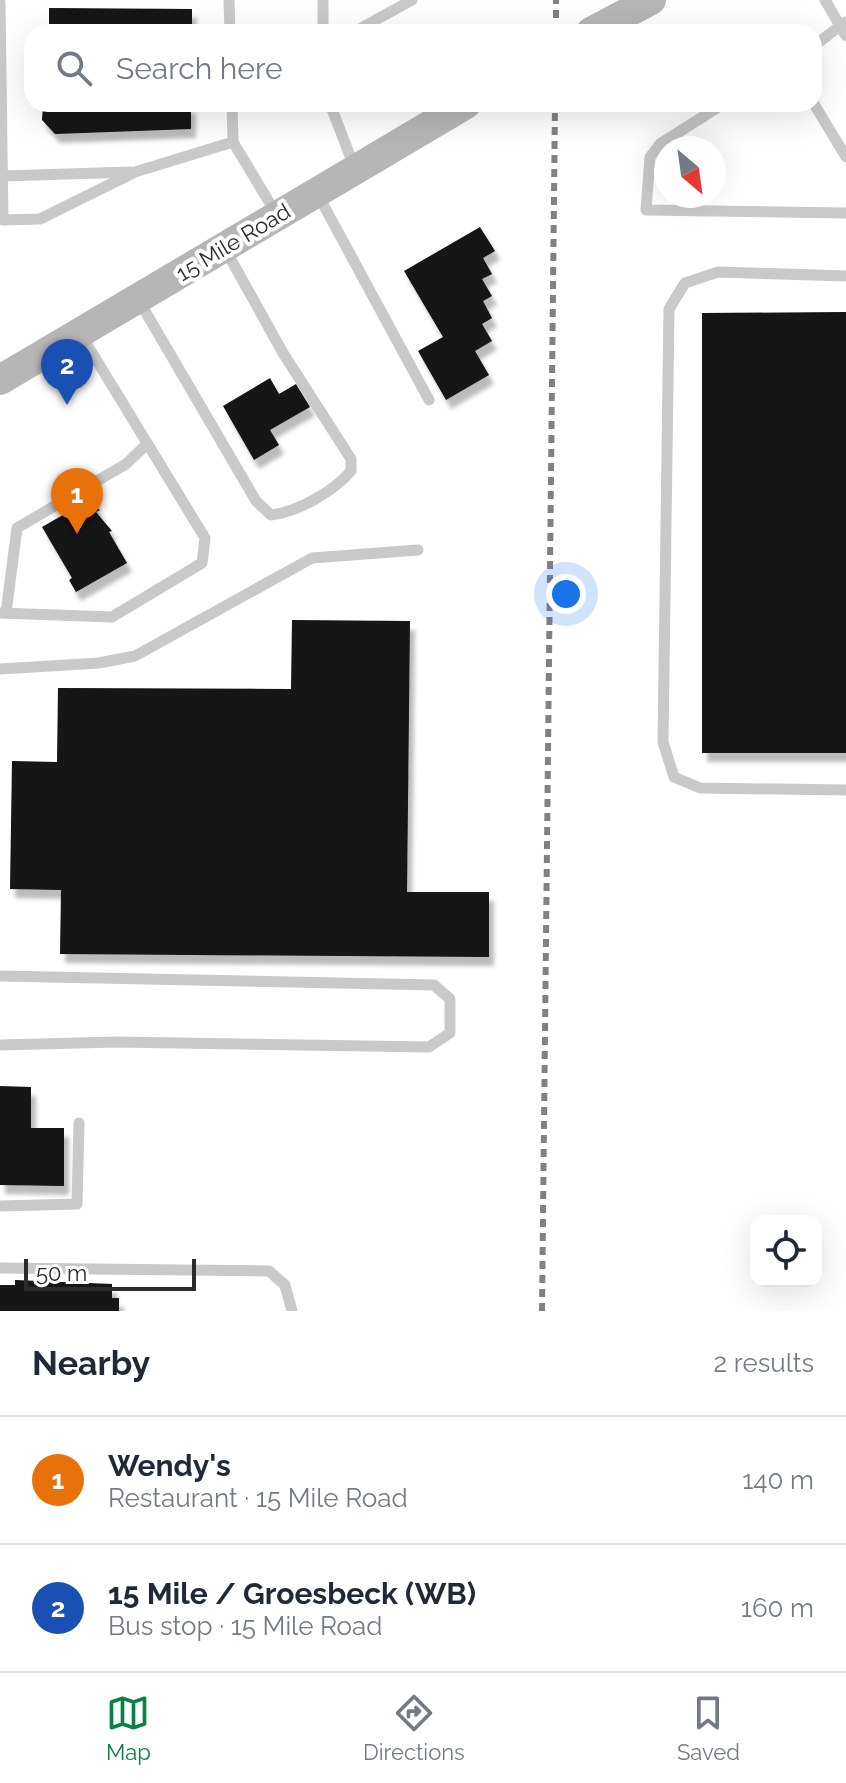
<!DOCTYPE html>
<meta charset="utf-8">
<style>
body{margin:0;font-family:Raleway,sans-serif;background:#f2f2f3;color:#1f2937}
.controls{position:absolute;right:24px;bottom:24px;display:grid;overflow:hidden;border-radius:16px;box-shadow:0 8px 32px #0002}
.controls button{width:72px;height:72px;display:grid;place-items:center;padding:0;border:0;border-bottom:2px solid #e0e1e3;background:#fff;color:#1f2937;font:40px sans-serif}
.compass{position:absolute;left:654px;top:136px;width:72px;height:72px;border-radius:50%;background:#fff;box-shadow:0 8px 32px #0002;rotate:151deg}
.scale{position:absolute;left:24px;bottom:20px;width:172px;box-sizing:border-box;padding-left:8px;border:4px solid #2c2c2c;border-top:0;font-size:22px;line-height:28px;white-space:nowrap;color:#2c2c2c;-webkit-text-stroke:6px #fff;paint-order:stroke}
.you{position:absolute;left:566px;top:594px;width:28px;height:28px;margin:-20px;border:6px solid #fff;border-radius:50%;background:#1a73e8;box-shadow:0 0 0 12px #1a73e833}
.badge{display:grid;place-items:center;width:52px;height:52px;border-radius:50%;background:#0b8043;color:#fff;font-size:26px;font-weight:700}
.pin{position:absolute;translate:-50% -66px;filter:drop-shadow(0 2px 4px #0008)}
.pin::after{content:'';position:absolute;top:42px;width:28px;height:24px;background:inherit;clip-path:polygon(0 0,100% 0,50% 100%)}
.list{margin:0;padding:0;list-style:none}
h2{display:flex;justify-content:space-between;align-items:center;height:104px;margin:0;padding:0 32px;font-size:34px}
h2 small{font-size:26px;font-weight:400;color:#747a83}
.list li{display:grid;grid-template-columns:52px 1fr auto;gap:24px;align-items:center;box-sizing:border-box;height:128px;padding:0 32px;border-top:2px solid #e0e1e3}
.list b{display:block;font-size:30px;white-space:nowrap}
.list p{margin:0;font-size:26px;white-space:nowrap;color:#747a83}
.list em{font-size:26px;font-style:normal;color:#747a83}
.icon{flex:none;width:44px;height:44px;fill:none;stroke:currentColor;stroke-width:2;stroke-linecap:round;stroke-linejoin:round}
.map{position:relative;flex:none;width:846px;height:1311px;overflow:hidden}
.search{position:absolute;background:#fff;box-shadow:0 8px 32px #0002;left:24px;right:24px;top:24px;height:88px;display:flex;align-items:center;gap:20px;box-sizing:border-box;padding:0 28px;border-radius:24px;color:#747a83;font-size:30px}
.sheet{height:360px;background:#fff}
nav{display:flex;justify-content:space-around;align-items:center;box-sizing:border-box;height:112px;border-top:2px solid #e0e1e3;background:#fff;font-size:22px;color:#747a83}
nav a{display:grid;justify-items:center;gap:4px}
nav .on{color:#0b8043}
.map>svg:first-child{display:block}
.building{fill:#131313;filter:url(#shadow)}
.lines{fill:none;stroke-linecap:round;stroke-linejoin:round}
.lane{stroke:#c9c9c9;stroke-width:11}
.secondary{stroke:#b6b6b6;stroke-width:30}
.rail{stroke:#818181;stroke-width:6;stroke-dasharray:8 6;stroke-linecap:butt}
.labels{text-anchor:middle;stroke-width:8;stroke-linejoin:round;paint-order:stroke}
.street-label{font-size:22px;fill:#2c2c2c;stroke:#fff}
</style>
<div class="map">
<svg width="846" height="1311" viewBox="0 0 846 1311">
<defs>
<filter id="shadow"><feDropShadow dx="5" dy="9" stdDeviation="2" flood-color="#0004"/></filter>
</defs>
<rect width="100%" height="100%" fill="#fff"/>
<!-- building -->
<g class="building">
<path d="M49 8 192 9V25H211V32H49Z"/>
<path d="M43 104H191V129L55 134 42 120Z"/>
<path d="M480 227 495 251 483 258 492 274 482 279 492 296 483 301 492 318 482 324 492 341 475 351 489 375 446 400 418 351 443 337 404 271Z"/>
<path d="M846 312V753H702V313Z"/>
<path d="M270 378 279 394 296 384 310 407 270 430 279 445 254 460 223 406Z"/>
<path d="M89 500 100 510 96 512 112 531 109 532 127 563 76 592 69 580 72 578 42 527Z"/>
<path d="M292 620 410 621 407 892H489V957L60 954 61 890 10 889 12 761 57 762 58 688 291 689Z"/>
<path d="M0 1086 31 1087V1128H64V1186L0 1185Z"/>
<path d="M15 1280 112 1284V1298H119V1311H0V1285H15Z"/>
</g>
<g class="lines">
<!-- lane -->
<g class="lane">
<path d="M229 0 230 32"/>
<path d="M323 0V32"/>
<path d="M825 0 846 36"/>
<path d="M0 3 3 220 40 219 135 172 233 142"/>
<path d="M354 32 412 0"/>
<path d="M814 46 845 22"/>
<path d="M232 104 233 142 277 215"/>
<path d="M330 104 355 169"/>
<path d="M723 104 660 144 650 157 646 210 846 213"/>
<path d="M814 104 846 157"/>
<path d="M3 176 131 172"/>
<path d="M317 193 429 400"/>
<path d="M846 276 718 272 685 283 669 309 663 742 674 777 700 788 846 790"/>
<path d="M138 299 256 501 271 515C298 512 334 491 351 471V459L283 353 224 247"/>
<path d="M0 613 112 617 202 563 205 538 80 333"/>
<path d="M6 613 17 528 126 464 147 444"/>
<path d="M0 669 99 663 135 656 312 558 418 550"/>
<path d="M0 976 434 985 450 999V1033L429 1047 116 1042 0 1045"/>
<path d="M0 1206 77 1204 79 1123"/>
<path d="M0 1268 269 1271 285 1285 292 1311"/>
</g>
<!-- secondary -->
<g class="secondary">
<path d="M591 32 651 0"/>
<path d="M0 380 466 104"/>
</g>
<!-- rail -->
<g class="rail">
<path d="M556 32V0"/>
<path d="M542 1311 555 104"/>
</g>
</g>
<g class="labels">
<!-- street labels -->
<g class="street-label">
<text transform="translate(233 242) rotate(-31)" y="8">15 Mile Road</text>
</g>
</g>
</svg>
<div class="controls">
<button><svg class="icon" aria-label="locate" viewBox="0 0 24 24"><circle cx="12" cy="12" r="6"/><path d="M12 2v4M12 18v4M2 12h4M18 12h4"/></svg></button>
</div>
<svg class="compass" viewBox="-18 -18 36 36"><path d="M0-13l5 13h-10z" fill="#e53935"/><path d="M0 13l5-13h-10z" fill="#747a83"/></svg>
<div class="scale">50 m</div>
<div class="you"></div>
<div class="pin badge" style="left:77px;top:534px;background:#e8710a">1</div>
<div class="pin badge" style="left:67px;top:405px;background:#1a4fb4">2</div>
<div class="search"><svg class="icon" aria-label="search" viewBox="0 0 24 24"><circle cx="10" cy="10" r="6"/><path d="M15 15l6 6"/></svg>Search here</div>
</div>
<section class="sheet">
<h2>Nearby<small>2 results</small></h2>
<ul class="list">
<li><span class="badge" style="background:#e8710a">1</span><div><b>Wendy's</b><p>Restaurant · 15 Mile Road</p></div><em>140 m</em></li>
<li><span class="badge" style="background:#1a4fb4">2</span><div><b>15 Mile / Groesbeck (WB)</b><p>Bus stop · 15 Mile Road</p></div><em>160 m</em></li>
</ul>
</section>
<nav>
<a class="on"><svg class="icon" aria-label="map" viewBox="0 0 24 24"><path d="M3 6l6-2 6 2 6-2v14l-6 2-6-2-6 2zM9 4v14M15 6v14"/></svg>Map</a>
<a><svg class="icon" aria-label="directions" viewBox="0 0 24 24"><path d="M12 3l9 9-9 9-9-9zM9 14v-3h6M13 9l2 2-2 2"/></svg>Directions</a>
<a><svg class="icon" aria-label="saved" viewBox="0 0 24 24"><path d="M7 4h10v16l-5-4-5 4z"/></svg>Saved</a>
</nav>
